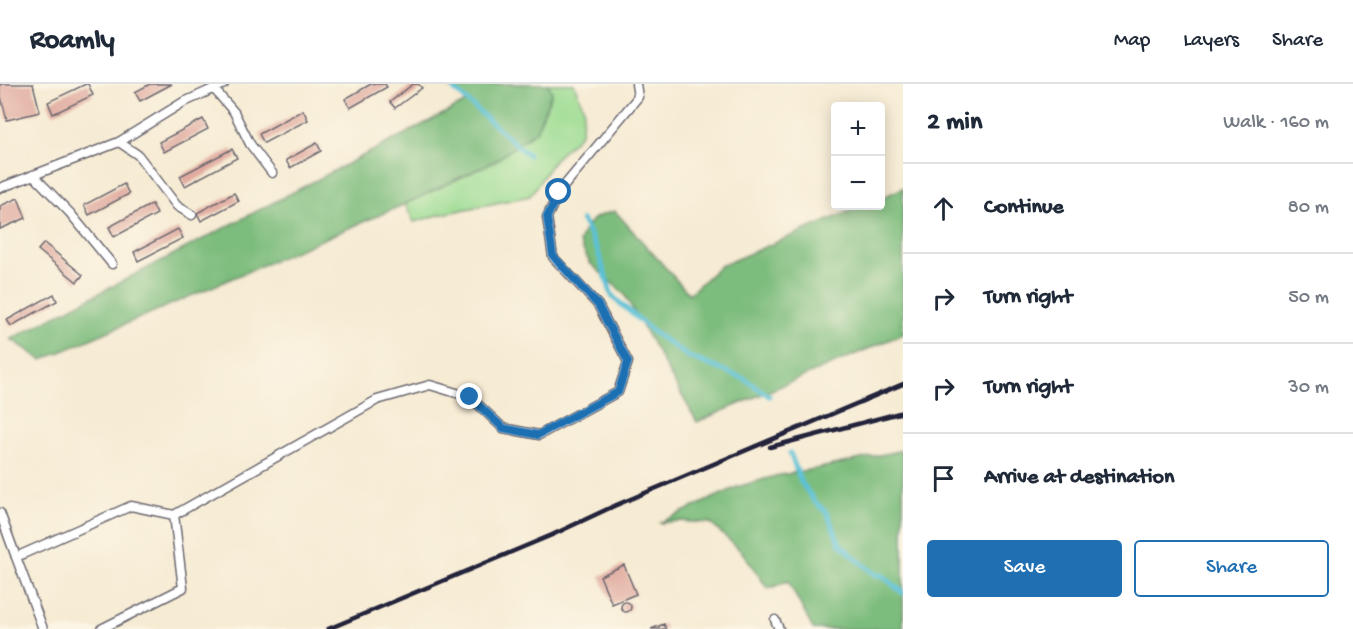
<!DOCTYPE html>
<meta charset="utf-8">
<style>
body{margin:0;font-family:"Gochi Hand",sans-serif;background:#f2f2f3;color:#1f2937}
.controls{position:absolute;right:18px;top:18px;display:grid;overflow:hidden;border-radius:6px;box-shadow:0 3px 15px #0003}
.controls button{width:54px;height:54px;display:grid;place-items:center;padding:0;border:0;border-bottom:2px solid #e0e1e3;background:#fff;color:#1f2937;font:30px sans-serif}
.stop{position:absolute;width:18px;height:18px;margin:-14px;border:4px solid #1f6fb2;border-radius:50%;background:#fff}
.stop.end{background:#1f6fb2;border-color:#fff;box-shadow:0 2px 6px #0008}
.list{margin:0;padding:0;list-style:none}
h2{display:flex;justify-content:space-between;align-items:center;height:78px;margin:0;padding:0 24px;font-size:26px}
h2 small{font-size:20px;font-weight:400;color:#747a83}
.list li{display:grid;grid-template-columns:39px 1fr auto;gap:18px;align-items:center;box-sizing:border-box;height:90px;padding:0 24px;border-top:2px solid #e0e1e3}
.list b{display:block;font-size:22px;white-space:nowrap}
.list em{font-size:20px;font-style:normal;color:#747a83}
.actions{display:flex;gap:12px;padding:18px 24px}
.actions a{flex:1;padding:14px 0;border:2px solid #1f6fb2;border-radius:6px;text-align:center;font-size:21px;color:#1f6fb2}
.actions .main{background:#1f6fb2;color:#fff}
.icon{flex:none;width:33px;height:33px;fill:none;stroke:currentColor;stroke-width:2;stroke-linecap:round;stroke-linejoin:round}
.map{position:relative;flex:none;width:903px;height:545px;overflow:hidden}
header{display:flex;align-items:center;gap:36px;box-sizing:border-box;height:84px;padding:0 30px;background:#fff;border-bottom:2px solid #e0e1e3}
header strong{font-size:28px}
nav{display:flex;gap:33px;margin-inline-start:auto;font-size:21px}
main{display:flex}
aside{flex:1;background:#fff}
.map>svg:first-child{display:block}
.green{fill:#9bdc92;stroke:#5e7f66;stroke-width:1.5}
.forest{fill:#7cbc7c;stroke:#4f6f5c;stroke-width:1.5}
.lines{fill:none;stroke-linecap:round;stroke-linejoin:round}
.stream{stroke:#5ac1d7;stroke-width:5}
.building{fill:#e0aa9f}
.lane-casing{stroke:#6c6870;stroke-width:11}
.lane{stroke:#fff;stroke-width:8}
.rail{stroke:#22223b;stroke-width:4.5}
.route{stroke:#1f6fb2;stroke-width:8}
</style>
<header>
<strong>Roamly</strong>
<nav><a>Map</a><a>Layers</a><a>Share</a></nav>
</header>
<main>
<div class="map">
<svg width="903" height="545" viewBox="0 0 903 545">
<rect width="100%" height="100%" fill="#fcf5e5"/>
<filter id="ink" filterUnits="userSpaceOnUse"><feTurbulence type="fractalNoise" baseFrequency=".0167" numOctaves="2"/><feDisplacementMap in="SourceGraphic" scale="12" xChannelSelector="R" yChannelSelector="G"/><feConvolveMatrix kernelMatrix="1 2 1 2 8 2 1 2 1" color-interpolation-filters="sRGB"/></filter>
<filter id="wash" filterUnits="userSpaceOnUse"><feTurbulence type="fractalNoise" baseFrequency=".008" numOctaves="4" result="noise"/><feDisplacementMap in="SourceGraphic" scale="24" xChannelSelector="R" yChannelSelector="G"/><feGaussianBlur stdDeviation="1.35" result="paint"/><feColorMatrix in="noise" values="0 0 0 0 0 0 0 0 0 0 0 0 0 0 0 0 0 1.4 0 .05"/><feComposite in="paint" operator="in"/></filter>
<g filter="url(#wash)">
<rect width="100%" height="100%" fill="#f6ebd3"/>
<!-- green -->
<path class="green" d="M548 0H574L584 25 581 50 555 75 530 112 442 130 414 138 405 120 495 77 536 47 552 9Z"/>
<!-- forest -->
<g class="forest">
<path d="M448 0H548L552 8 536 47 495 77 405 120 42 276 11 255 468 17Z"/>
<path d="M903 104V250L697 338 624 210 590 179 579 158C587 137 593 132 615 127L689 210 720 182 862 122H880L881 114Z"/>
<path d="M903 366V545H813L788 497 768 505 742 468 710 439 678 437 659 439 737 403 775 392 815 385Z"/>
</g>
<g class="lines">
<!-- stream -->
<g class="stream">
<path d="M448 0 528 71"/>
<path d="M582 136 597 165 612 212 653 248 689 273 745 295 769 312"/>
<path d="M790 369 801 398 814 417 827 429 840 460 866 483 876 491H882L903 509"/>
</g>
</g>
<g id="blocks">
<!-- building -->
<g class="building">
<path d="M0 0H33L40 28 7 36 0 9Z"/>
<path d="M86 0H88L93 11 53 30 48 18Z"/>
<path d="M150 0H172L140 17 135 8Z"/>
<path d="M371 0H385L387 3 350 24 345 15Z"/>
<path d="M413 0H418L422 4 395 24 390 18Z"/>
<path d="M303 26 308 36 264 59 259 50Z"/>
<path d="M203 35 208 45 164 68 159 58Z"/>
<path d="M317 59 321 67 290 84 286 76Z"/>
<path d="M232 65 237 74 185 102 180 92Z"/>
<path d="M124 100 129 110 89 131 84 121Z"/>
<path d="M234 109 239 117 201 137 197 129Z"/>
<path d="M18 114 26 134 0 145V122Z"/>
<path d="M152 120 157 130 114 153 109 143Z"/>
<path d="M178 145 183 154 138 177 134 168Z"/>
<path d="M44 159 83 191 77 198 38 166Z"/>
<path d="M54 210 57 217 11 242 7 236Z"/>
<path d="M624 481 636 510 612 520 600 492Z"/>
<circle cx="626" cy="523" r="5"/>
<path d="M664 540 666 545H651Z"/>
</g>
</g>
</g>
<g filter="url(#ink)">
<use href="#blocks" fill-opacity="0" stroke="#6c6870" stroke-width="1.5"/>
<g class="lines">
<defs>
<g id="lane">
<path d="M214 5 234 28 250 60 272 89"/>
<path d="M119 58 182 19 224 0"/>
<path d="M33 91 70 129 112 180"/>
<path d="M0 104 119 58 138 71 177 122 192 131"/>
<path d="M0 429 16 473"/>
<path d="M775 536 779 545"/>
<path d="M43 545 16 473 131 422 174 431 377 316 430 301 470 313 503 344 539 351 618 308 628 278 598 221 553 173 547 133 559 108 638 13 636 0"/>
<path d="M101 545 183 504 174 431"/>
</g>
</defs>
<!-- lane casing -->
<use href="#lane" class="lane-casing"/>
<!-- lane -->
<use href="#lane" class="lane"/>
<!-- rail -->
<g class="rail">
<path d="M770 363 903 328"/>
<path d="M328 545 552 451 614 422 903 300"/>
</g>
</g>
</g>
<g class="lines" filter="url(#ink)">
<!-- route -->
<path class="route" d="M470 313 503 344 538 351 618 308 628 278 598 221 553 172 547 133 559 108"/>
</g>
</svg>
<div class="controls">
<button>+</button>
<button>−</button>
</div>
<div class="stop" style="left:559px;top:108px"></div>
<div class="stop end" style="left:470px;top:313px"></div>
</div>
<aside>
<h2>2 min<small>Walk · 160 m</small></h2>
<ul class="list">
<li><svg class="icon" aria-label="ahead" viewBox="0 0 24 24"><path d="M12 20V5M6 11l6-6 6 6"/></svg><div><b>Continue</b></div><em>80 m</em></li>
<li><svg class="icon" aria-label="right" viewBox="0 0 24 24"><path d="M7 20v-9h11M14 6l5 5-5 5"/></svg><div><b>Turn right</b></div><em>50 m</em></li>
<li><svg class="icon" aria-label="right" viewBox="0 0 24 24"><path d="M7 20v-9h11M14 6l5 5-5 5"/></svg><div><b>Turn right</b></div><em>30 m</em></li>
<li><svg class="icon" aria-label="arrive" viewBox="0 0 24 24"><path d="M6 21V4h12l-3 4 3 4H6"/></svg><div><b>Arrive at destination</b></div></li>
</ul>
<div class="actions"><a class="main">Save</a><a>Share</a></div>
</aside>
</main>
